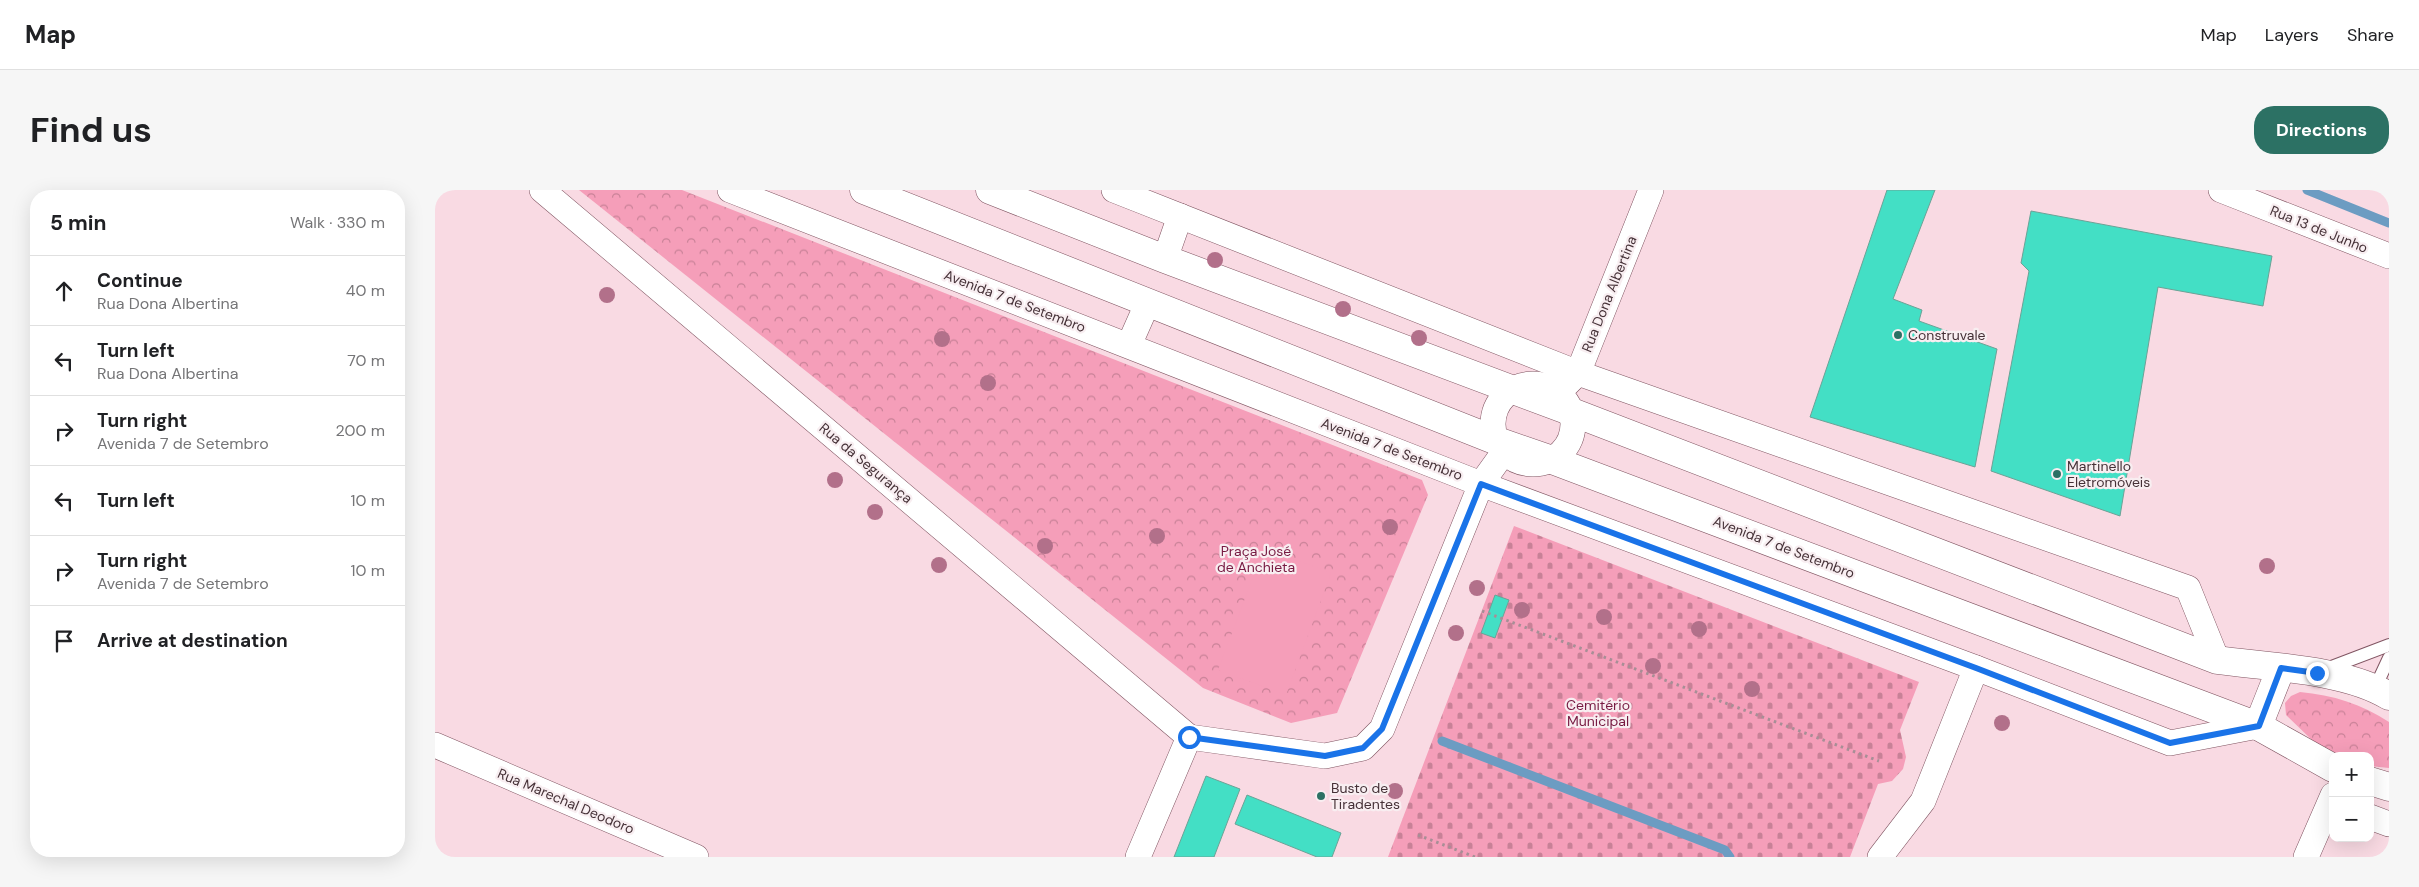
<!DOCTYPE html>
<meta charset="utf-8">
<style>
body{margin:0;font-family:"DM Sans",sans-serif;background:#f6f6f6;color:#202124}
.controls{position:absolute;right:15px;bottom:15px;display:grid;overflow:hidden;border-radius:10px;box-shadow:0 5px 20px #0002}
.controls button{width:45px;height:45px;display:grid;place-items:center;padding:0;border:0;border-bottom:1px solid #e0e0e0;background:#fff;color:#202124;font:25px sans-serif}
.stop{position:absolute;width:15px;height:15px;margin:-11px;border:4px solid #1a73e8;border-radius:50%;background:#fff}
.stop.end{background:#1a73e8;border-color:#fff;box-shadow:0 1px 5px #0008}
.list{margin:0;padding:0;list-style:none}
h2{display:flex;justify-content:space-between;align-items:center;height:65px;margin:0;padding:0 20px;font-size:21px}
h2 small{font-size:16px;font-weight:400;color:#757577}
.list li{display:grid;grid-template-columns:32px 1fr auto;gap:15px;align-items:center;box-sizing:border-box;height:70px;padding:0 20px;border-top:1px solid #e0e0e0}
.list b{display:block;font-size:19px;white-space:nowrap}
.list p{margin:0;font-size:16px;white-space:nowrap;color:#757577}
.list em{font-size:16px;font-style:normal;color:#757577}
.icon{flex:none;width:28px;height:28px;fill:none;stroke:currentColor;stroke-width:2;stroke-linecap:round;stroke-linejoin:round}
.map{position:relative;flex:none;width:1954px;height:667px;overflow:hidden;border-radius:20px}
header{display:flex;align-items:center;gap:30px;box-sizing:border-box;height:70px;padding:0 25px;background:#fff;border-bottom:1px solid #e0e0e0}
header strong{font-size:24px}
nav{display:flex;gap:28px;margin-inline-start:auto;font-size:18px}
.intro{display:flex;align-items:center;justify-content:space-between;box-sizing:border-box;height:120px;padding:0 30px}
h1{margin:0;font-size:35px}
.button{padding:12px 22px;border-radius:20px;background:#2c7164;color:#fff;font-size:18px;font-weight:700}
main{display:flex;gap:30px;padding:0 30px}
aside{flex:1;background:#fff;border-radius:20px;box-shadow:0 5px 20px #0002}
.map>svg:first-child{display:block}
.forest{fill:url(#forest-crowns)}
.cemetery{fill:url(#cemetery-stones)}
.garden{fill:#f59eb9}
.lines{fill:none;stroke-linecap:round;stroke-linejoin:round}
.stream{stroke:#6c9cc2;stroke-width:9}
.building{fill:#43dfc5;stroke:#6ca296}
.service-casing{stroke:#805562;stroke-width:14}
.minor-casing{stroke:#805562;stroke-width:26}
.secondary-casing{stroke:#805562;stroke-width:29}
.path{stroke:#a88e96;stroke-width:3;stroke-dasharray:2.5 4;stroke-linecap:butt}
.service{stroke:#fff;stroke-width:12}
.minor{stroke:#fff;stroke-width:25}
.secondary{stroke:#fff;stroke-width:28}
.tree{fill:#b2708a}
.route{stroke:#1a73e8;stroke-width:6}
.poi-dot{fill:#2c7164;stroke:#f8eef1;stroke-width:2}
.labels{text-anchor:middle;stroke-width:4.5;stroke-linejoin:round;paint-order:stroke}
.street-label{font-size:14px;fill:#453137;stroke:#f8eef1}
.poi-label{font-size:14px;fill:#453137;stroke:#f8eef1;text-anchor:start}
.park-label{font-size:14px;fill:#771a42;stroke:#f8eef1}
</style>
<header>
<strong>Map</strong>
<nav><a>Map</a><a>Layers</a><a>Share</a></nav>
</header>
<div class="intro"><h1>Find us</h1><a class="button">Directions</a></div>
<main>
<aside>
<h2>5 min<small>Walk · 330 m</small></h2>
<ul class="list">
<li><svg class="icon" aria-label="ahead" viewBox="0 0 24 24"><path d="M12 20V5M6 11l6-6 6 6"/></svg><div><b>Continue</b><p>Rua Dona Albertina</p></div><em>40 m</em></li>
<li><svg class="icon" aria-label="left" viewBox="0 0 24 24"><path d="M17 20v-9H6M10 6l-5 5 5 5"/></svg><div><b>Turn left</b><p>Rua Dona Albertina</p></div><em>70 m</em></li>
<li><svg class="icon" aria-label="right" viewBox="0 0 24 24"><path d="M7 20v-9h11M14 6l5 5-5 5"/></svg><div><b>Turn right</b><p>Avenida 7 de Setembro</p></div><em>200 m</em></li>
<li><svg class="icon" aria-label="left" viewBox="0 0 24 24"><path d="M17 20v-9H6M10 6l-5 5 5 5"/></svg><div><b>Turn left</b></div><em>10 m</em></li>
<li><svg class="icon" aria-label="right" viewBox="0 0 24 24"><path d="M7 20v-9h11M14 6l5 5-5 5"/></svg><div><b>Turn right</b><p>Avenida 7 de Setembro</p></div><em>10 m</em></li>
<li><svg class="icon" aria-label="arrive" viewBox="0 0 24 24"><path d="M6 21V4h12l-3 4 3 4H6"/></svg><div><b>Arrive at destination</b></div></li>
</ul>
</aside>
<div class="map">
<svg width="1954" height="667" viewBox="0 0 1954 667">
<defs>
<pattern id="forest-crowns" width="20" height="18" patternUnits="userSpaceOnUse" patternTransform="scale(1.25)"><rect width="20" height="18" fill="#f59eb9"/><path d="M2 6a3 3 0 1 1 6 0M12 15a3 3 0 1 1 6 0" fill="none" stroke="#c88197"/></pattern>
<pattern id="cemetery-stones" width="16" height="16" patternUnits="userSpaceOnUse" patternTransform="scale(1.25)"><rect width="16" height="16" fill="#f59eb9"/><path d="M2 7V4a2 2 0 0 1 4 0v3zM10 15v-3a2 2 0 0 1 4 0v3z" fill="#c88197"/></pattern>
</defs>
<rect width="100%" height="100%" fill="#f9dae3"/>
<!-- forest -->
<g class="forest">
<path d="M144 0H247L987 290 993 305 902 523 856 533 768 498Z"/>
<path d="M1865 502C1898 505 1927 514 1954 532V578L1935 576V566H1904L1878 551 1851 525 1850 513 1856 506Z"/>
</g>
<!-- cemetery -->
<path class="cemetery" d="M1079 336 1484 492 1465 540 1471 567 1468 579 1457 591 1443 594 1415 667H953Z"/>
<!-- garden -->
<path class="garden" d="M829 358 896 383 851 505 783 480Z"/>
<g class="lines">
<!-- stream -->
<g class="stream">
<path d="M1872 0 1954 33"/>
<path d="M1007 551 1290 660 1295 667"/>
</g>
</g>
<!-- building -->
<g class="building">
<path d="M1452 0H1500L1458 109 1487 120 1484 131 1562 159 1540 277 1375 227Z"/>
<path d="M1596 21 1837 66 1828 116 1723 97 1685 326 1556 281 1594 81 1586 73Z"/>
<path d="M1060 405 1074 410 1060 448 1046 443Z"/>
<path d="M771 586 805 599 779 667H739Z"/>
<path d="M812 605 906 643 897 667H882L800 634Z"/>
</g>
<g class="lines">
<defs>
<g id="service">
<path d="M1891 479 1954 455"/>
<path d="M1940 498 1954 468"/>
</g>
<g id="minor">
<path d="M107 0 754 547"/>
<path d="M295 0 1046 294 1541 478 1735 553 1823 536"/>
<path d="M679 0 1143 183 1753 398 1782 470"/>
<path d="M1786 0 1954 66"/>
<path d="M730 69 745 26"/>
<path d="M694 155 713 112"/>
<path d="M1132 194 1143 183 1216 0"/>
<circle cx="1098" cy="234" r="40"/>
<path d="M754 547 890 566 928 558 947 539 1046 294 1069 262"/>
<path d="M0 555 261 667"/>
<path d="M1935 627 1954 634"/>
<path d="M703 667 754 547"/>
<path d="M1445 667 1488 611 1541 478"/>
<path d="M1871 667 1898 605"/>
</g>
<g id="secondary">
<path d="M429 0 1062 251 1117 270 1823 536 1898 578"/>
<path d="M555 0 730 69 1137 222 1782 470C1833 477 1910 479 1954 506"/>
<path d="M1823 536 1846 478"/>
<path d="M1935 591 1954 597"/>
</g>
</defs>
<!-- service casing -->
<use href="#service" class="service-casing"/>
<!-- minor casing -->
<use href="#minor" class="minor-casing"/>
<!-- secondary casing -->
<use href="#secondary" class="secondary-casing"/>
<!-- path -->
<g class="path">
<path d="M1047 421 1444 571"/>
<path d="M983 645 1040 667"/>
</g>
<!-- service -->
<use href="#service" class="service"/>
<!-- minor -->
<use href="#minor" class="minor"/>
<!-- secondary -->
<use href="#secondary" class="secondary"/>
</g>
<!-- trees -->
<g class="tree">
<circle cx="780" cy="70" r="8"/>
<circle cx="172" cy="105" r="8"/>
<circle cx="908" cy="119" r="8"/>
<circle cx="984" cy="148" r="8"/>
<circle cx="507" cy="149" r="8"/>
<circle cx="553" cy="193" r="8"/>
<circle cx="400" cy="290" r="8"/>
<circle cx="440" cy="322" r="8"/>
<circle cx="955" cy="337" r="8"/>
<circle cx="722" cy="346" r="8"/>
<circle cx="610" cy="356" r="8"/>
<circle cx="504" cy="375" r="8"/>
<circle cx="1832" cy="376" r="8"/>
<circle cx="1042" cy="398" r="8"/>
<circle cx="1087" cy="420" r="8"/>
<circle cx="1169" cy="427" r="8"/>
<circle cx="1264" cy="439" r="8"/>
<circle cx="1021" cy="443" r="8"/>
<circle cx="1218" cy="476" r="8"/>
<circle cx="1317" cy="499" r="8"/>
<circle cx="1567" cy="533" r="8"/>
<circle cx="960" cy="601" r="8"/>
</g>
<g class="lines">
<!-- route -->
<path class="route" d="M754 547 890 566 928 558 947 539 1046 294 1541 478 1735 553 1824 536 1846 478 1882 483"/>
</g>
<!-- markers -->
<g class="poi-dot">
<circle cx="1463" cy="145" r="5"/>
<circle cx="1622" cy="284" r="5"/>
<circle cx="886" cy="606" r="5"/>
</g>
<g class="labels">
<!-- street labels -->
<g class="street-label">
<text transform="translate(1884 39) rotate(22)" y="5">Rua 13 de Junho</text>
<text transform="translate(1174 104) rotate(-68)" y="5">Rua Dona Albertina</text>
<text transform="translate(580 111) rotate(21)" y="5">Avenida 7 de Setembro</text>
<text transform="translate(957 259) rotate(21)" y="5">Avenida 7 de Setembro</text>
<text transform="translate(431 273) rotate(40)" y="5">Rua da Segurança</text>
<text transform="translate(1349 357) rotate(21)" y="5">Avenida 7 de Setembro</text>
<text transform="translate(131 611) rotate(23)" y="5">Rua Marechal Deodoro</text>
</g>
<!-- poi labels -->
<g class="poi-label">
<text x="1473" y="150">Construvale</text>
<text x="1632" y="281">Martinello<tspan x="1632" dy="16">Eletromóveis</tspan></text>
<text x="896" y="603">Busto de<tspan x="896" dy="16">Tiradentes</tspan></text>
</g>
<!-- park labels -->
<g class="park-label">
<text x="821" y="366">Praça José<tspan x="821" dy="16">de Anchieta</tspan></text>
<text x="1163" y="520">Cemitério<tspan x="1163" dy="16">Municipal</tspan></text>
</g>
</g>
</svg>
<div class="controls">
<button>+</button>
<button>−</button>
</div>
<div class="stop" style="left:754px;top:547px"></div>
<div class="stop end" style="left:1882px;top:483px"></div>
</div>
</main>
